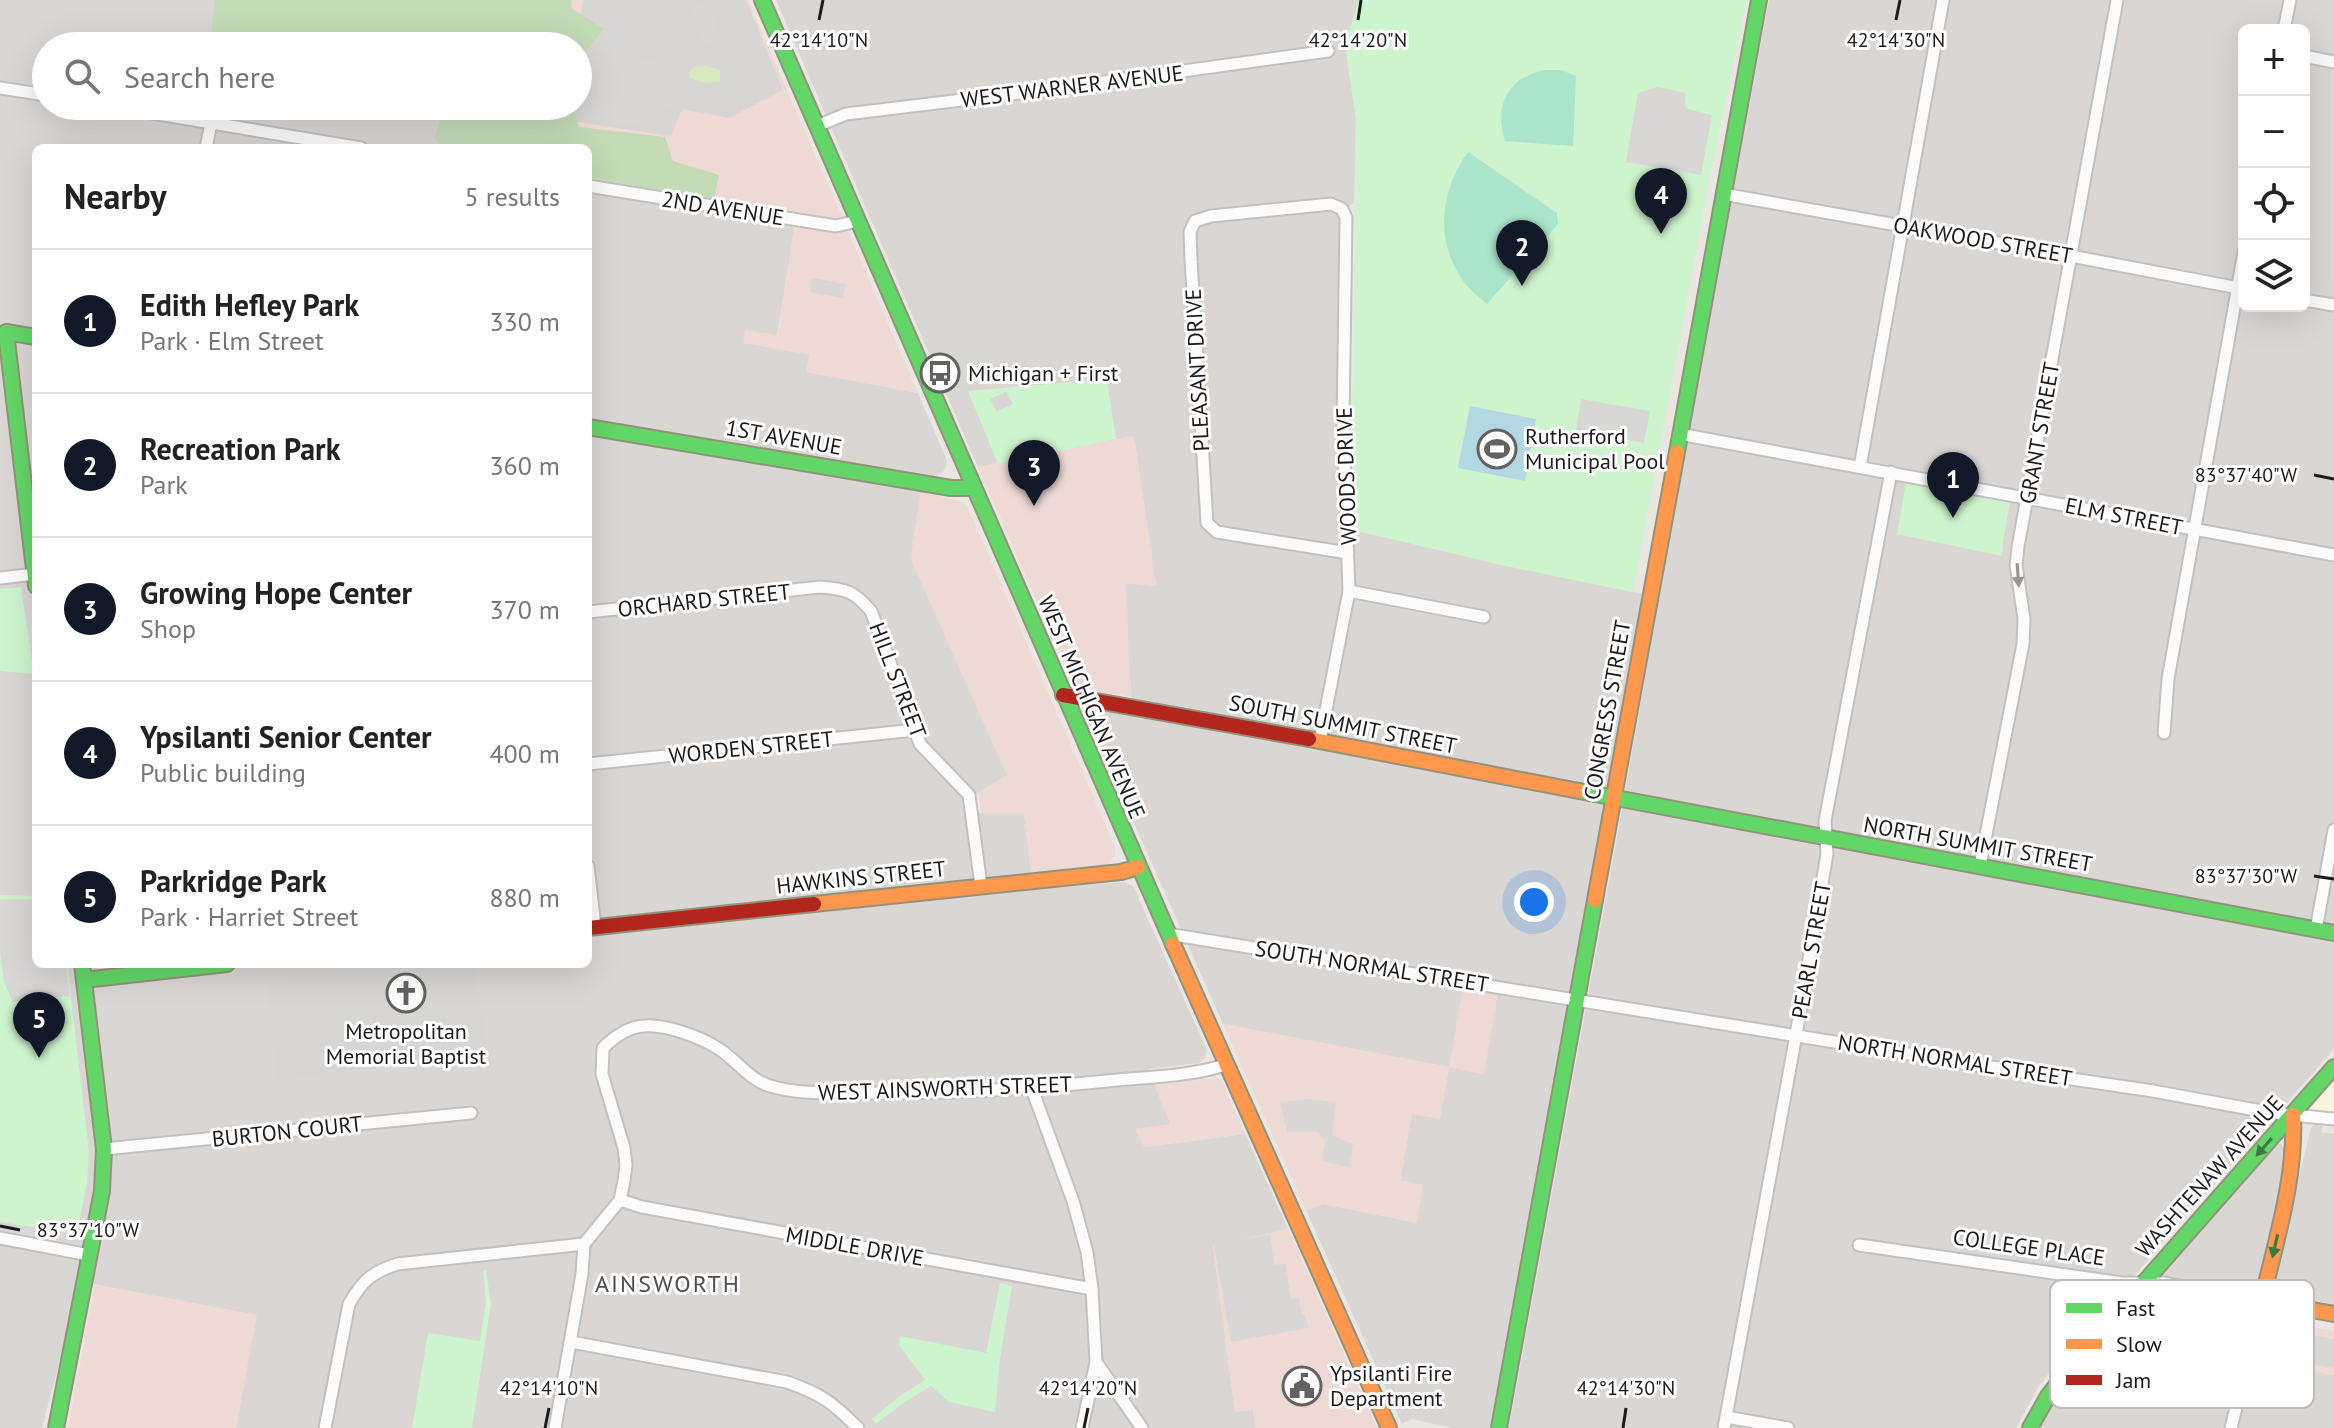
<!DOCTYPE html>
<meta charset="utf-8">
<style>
body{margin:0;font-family:"PT Sans",sans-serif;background:#f6f6f6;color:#222}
.controls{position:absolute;right:24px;top:24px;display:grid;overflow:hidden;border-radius:12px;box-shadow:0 8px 32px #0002}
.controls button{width:72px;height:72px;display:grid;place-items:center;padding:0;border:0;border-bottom:2px solid #e0e0e0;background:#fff;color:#222;font:40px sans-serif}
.you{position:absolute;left:1534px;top:902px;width:28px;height:28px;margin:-20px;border:6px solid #fff;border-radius:50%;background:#1a73e8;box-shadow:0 0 0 12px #1a73e833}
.badge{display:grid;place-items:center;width:52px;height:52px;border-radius:50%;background:#111827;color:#fff;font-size:26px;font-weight:700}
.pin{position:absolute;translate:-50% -66px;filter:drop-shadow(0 2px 4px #0008)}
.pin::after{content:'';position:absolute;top:42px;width:28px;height:24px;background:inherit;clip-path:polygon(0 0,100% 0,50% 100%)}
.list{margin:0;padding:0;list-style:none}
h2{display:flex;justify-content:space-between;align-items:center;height:104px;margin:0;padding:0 32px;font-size:34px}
h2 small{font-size:26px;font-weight:400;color:#767676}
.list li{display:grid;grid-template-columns:52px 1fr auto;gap:24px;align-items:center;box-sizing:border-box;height:144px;padding:0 32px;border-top:2px solid #e0e0e0}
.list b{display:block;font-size:30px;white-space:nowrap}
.list p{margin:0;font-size:26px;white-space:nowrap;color:#767676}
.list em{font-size:26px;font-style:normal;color:#767676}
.icon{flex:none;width:44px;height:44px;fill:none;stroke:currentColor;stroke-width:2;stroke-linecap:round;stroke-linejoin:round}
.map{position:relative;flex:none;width:2334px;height:1428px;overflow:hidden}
.search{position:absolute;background:#fff;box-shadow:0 8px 32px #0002;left:32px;top:32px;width:560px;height:88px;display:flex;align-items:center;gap:20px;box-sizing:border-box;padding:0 28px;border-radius:44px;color:#767676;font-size:30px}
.panel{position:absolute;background:#fff;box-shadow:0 8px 32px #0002;left:32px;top:144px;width:560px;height:824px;border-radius:12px}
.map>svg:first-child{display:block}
.residential{fill:#d9d6d4;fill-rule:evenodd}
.commercial{fill:#eed9d5}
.education{fill:#f6f4db}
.religious{fill:#d8d6d4}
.grass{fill:#d6eabd}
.forest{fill:#c3dbb5}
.park{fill:#cdf4cd}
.pitch{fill:#aae5cb}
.parking{fill:#d8d7d5}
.water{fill:#b3d8e1}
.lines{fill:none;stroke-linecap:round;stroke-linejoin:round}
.street-casing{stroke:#c2c1bf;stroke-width:15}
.fast-casing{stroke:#92937a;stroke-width:18}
.slow-casing{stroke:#92937a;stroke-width:18}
.jam-casing{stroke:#92937a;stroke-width:18}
.street{stroke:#fcfbfb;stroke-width:11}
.fast{stroke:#63d668;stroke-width:14}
.slow{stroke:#ff974d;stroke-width:14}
.jam{stroke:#b3261e;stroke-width:14}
.oneway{fill:#979696}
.oneway2{fill:#3f7842}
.ticks{fill:none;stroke:#1b1b1b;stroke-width:3}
.labels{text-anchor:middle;stroke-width:6;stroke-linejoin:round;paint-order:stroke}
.street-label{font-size:22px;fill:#1b1b1b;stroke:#fff}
.poi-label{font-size:22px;fill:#1b1b1b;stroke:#fff;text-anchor:start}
.neighbourhood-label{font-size:24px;letter-spacing:2px;fill:#4e4e4e;stroke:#fff}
.key{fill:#fff;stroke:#bbb;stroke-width:2}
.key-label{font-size:22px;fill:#1b1b1b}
.ticks-label{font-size:20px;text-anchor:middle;fill:#1b1b1b;stroke:#fff;stroke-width:6;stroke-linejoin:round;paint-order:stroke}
</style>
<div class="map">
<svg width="2334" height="1428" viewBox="0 0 2334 1428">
<rect width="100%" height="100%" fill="#eae7e2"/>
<!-- residential -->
<g class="residential">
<path d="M0 0H502L493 46H46V106H481L473 148H36V964H588V178L797 213 777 336 810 355 807 372 918 393 947 461 946 467 942 473 933 476 923 475 911 559 1007 775 978 793 964 798 967 813H1024L1033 890 1123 882 1133 886 1207 1050 1205 1058 1199 1063 1148 1069 1171 1125 1136 1129 1145 1147 1245 1134 1288 1229 1213 1246 1235 1412 1253 1410 1255 1428H236L256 1315 77 1281 67 1333 42 1428H0Z"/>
<path d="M776 0H1359L1345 45 1356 119 1354 203 1335 213 1341 221 1339 530 1358 531 1502 565 1643 594 1491 1428H1452L1412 1419 1402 1424 1306 1210 1324 1204 1417 1223 1400 1181 1412 1113 1440 1118 1449 1067 1223 1024 1088 719V711L1093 707 1132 714 1125 583 1156 586 1134 436 978 467Z"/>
<path d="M1769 0H2334V1049L2056 1364 2039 1386 2016 1428H1509L1619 827 1680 479ZM2244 30H2304V306H2244Z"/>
<path d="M2315 1123 2323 1124 2322 1132 2334 1134V1304L2301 1299 2288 1367 2334 1375V1428H2039L2053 1404 2082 1365 2277 1144H2281L2284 1148 2285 1165 2281 1185 2296 1189 2311 1128Z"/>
</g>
<!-- commercial -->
<g class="commercial">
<path d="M502 0H748L918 393 806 372 809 355 743 343 745 330 778 335 796 213 588 178V148H473L578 106V46Z"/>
<path d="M1134 436 1156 586 1125 583 1131 697 1075 687 978 467Z"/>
<path d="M920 491 963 502 968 508 1115 847V856L1107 865 1031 873 1024 814H982L978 793 1007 775 911 559Z"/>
<path d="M1463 987 1498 993 1484 1075 1449 1067 1440 1119 1412 1114 1400 1180 1423 1185 1417 1223 1324 1204 1306 1210 1223 1024 1449 1067Z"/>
<path d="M1219 1078 1221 1080 1245 1134 1144 1147 1135 1129 1170 1124 1154 1085Z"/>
<path d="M1288 1229 1377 1428H1255L1253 1410 1235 1412 1213 1246Z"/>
<path d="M95 1285 257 1315 236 1428H68Z"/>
<path d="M2297 1324 2334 1331V1375L2288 1367Z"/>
</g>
<!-- education -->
<path class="education" d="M2334 1074V1114L2302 1109Z"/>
<!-- religious -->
<g class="religious">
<path d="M583 0H746L783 90 729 118 682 109 671 136 563 120 566 106H578V46H576Z"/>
<path d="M426 964H474L486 1054 277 1080 268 979Z"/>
</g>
<!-- grass -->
<path class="grass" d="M707 66 720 70V82L704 83 690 78 689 73 693 67Z"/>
<!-- forest -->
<g class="forest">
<path d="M215 0H571V8L604 29 578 60V46H210Z"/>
<path d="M430 106H573L579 127 665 137 673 161 719 175 714 199 588 178V148H450L435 140 441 112Z"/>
</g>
<!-- park -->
<g class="park">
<path d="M1359 0H1747L1709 181 1633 592 1502 565 1358 531 1352 433 1356 119 1345 45Z"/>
<path d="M1107 379 1116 439 998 464 968 391Z"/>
<path d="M1906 483 2010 502 2003 541 2002 556 1897 534Z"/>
<path d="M21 587 34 674 0 671V589Z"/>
<path d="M0 895 36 896V964H67L89 1152 87 1183 77 1234 0 1222Z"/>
<path d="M483 1270H486L491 1304 472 1428H412L428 1333 480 1341 486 1302Z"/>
<path d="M1000 1283 1012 1286 1000 1359 995 1412 949 1402 931 1386 902 1404 876 1424 872 1419 898 1397 925 1380 899 1345 900 1336 986 1353Z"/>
</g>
<!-- pitch -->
<g class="pitch">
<path d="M1544 70H1561L1576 76 1573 146 1505 141C1494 106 1507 78 1544 70Z"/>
<path d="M1468 152 1557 213 1558 224 1487 304C1479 297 1470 290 1464 282 1434 242 1440 190 1468 152Z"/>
</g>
<!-- parking -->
<g class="parking">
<path d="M710 0 720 41 701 46 691 5Z"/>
<path d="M609 55 659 61 657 78 664 80 663 88 674 90 671 108 659 107 656 129 593 119 602 61Z"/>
<path d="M1658 87 1686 93 1685 106 1687 109 1712 115 1701 175 1626 162 1638 93Z"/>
<path d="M944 213 946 231 929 233 927 214Z"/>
<path d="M947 243 949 266 932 267 930 245Z"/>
<path d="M812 278 845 284 843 298 810 292Z"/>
<path d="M939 282 953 291 944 304 924 291Z"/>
<path d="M990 283 1000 379 981 381 980 377 965 378 958 313 972 299 970 285Z"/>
<path d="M1006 392 1013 404 997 412 990 399Z"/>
<path d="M1581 399 1650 411 1644 443 1576 430Z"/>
<path d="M0 899H36V964H66L70 996 13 1002 4 982 0 952Z"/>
<path d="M1311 1099 1336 1102 1332 1134 1335 1137 1353 1144 1349 1167 1322 1161 1325 1141 1318 1132H1287L1280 1102Z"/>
<path d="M1270 1235 1275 1265 1285 1264 1291 1299 1299 1298 1302 1314H1305L1308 1328 1231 1342 1214 1244Z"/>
<path d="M0 1265 10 1267 7 1283 16 1285 11 1316 0 1314Z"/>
<path d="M1915 1316 1951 1322 1947 1349 1919 1344 1917 1356 1888 1351 1892 1324 1913 1328Z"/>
<path d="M2298 1333 2334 1339V1368L2292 1360Z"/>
<path d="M1933 1352 1946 1354 1944 1369 1958 1372 1952 1399 1935 1396 1938 1382 1931 1381 1922 1427 1910 1424 1922 1361 1931 1362Z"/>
</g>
<!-- water -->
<path class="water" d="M1470 406 1536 419 1525 481 1458 468Z"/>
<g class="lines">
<defs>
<g id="street">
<path d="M2284 30 2290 0"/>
<path d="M2304 56 2334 62"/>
<path d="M0 88 46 95"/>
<path d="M110 106 361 148"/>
<path d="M817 126 846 114 1045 90 1328 51"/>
<path d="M206 148 211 123"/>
<path d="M588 186 836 226 857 221"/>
<path d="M1723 194 2071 256 2244 289"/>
<path d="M2304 300 2334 305"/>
<path d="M1679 434 2334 555"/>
<path d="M1860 467 1943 0"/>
<path d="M0 578 35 574"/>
<path d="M1349 591 1484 617"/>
<path d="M588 612 820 587C846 589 854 591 871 611L920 744 969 795 981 886"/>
<path d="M2164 733 2168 679 2244 252"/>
<path d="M1320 741 1349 591 1343 425 1346 218 1342 209 1331 204 1211 216 1195 221 1190 232 1191 260 1207 523 1217 532 1348 553"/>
<path d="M588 764 915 730"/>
<path d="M588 866 595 927"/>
<path d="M1980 866 2023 644 2024 619 2016 565 2018 547 2117 0"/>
<path d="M2316 930 2334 830"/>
<path d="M1168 934 1964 1063 2153 1091 2272 1113 2334 1119"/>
<path d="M1032 1089 1073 1201 1087 1252 1092 1289 1096 1362 1142 1428"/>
<path d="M104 1149 471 1113"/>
<path d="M620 1200 642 1207 1092 1289"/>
<path d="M0 1238 89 1255"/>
<path d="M1859 1245 2122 1283H2163L2262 1301 2231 1428"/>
<path d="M571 1342 787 1382C821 1394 832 1402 858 1428"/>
<path d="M1726 1417 1788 1428"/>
<path d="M325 1428 349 1304C363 1280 371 1273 397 1264L584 1244"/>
<path d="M555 1428 582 1274 584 1244 620 1200 624 1181 626 1165 624 1148 602 1074 603 1048C614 1037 627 1027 644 1026 665 1024 701 1037 719 1049 735 1059 748 1078 767 1085 797 1095 831 1093 863 1093 948 1094 1032 1089 1117 1080 1153 1077 1190 1076 1225 1065"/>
<path d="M1082 1428 1096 1362"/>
<path d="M1724 1428 1796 1035 1827 854 1825 821 1891 472"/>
</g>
<g id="fast">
<path d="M762 0 1173 944"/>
<path d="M36 337 6 332 36 586"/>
<path d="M588 427 951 488H973"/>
<path d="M1677 452 1759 0"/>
<path d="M1579 791 2334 933"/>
<path d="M84 980 227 964"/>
<path d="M56 1428 102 1191 104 1149 82 964"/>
<path d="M1499 1428 1595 900"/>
<path d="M2030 1428 2048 1396 2074 1362 2334 1067"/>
</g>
<g id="slow">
<path d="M1309 739 1579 791"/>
<path d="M1595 900 1677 452"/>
<path d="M814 904 1121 872 1138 867"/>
<path d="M1173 944 1389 1428"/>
<path d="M2293 1115C2296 1179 2276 1239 2262 1301L2334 1314"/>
</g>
<g id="jam">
<path d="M1063 695 1309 739"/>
<path d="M588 928 814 904"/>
</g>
</defs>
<!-- street casing -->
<use href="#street" class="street-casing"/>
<!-- fast casing -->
<use href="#fast" class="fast-casing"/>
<!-- slow casing -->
<use href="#slow" class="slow-casing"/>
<!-- jam casing -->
<use href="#jam" class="jam-casing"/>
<!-- street -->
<use href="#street" class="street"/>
<!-- fast -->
<use href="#fast" class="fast"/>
<!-- slow -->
<use href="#slow" class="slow"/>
<!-- jam -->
<use href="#jam" class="jam"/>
</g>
<!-- one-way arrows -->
<defs><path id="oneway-solid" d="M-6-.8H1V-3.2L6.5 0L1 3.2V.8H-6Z" transform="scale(2)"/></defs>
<use class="oneway" href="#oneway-solid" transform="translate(2018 575) rotate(86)"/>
<g class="oneway2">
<use href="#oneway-solid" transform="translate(2264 1147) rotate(131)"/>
<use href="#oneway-solid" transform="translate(2275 1246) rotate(103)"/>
</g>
<!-- ticks -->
<path class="ticks" d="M819 20 823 0M1358 20 1361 0M1896 20 1900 0M2314 475 2334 479M2314 876 2334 879M0 1226 20 1230M545 1428 549 1408M1084 1428 1088 1408M1623 1428 1626 1408"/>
<!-- icons -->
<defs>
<symbol id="bus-ring" viewBox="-11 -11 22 22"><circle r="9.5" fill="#fff" stroke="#636261" stroke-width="1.5"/><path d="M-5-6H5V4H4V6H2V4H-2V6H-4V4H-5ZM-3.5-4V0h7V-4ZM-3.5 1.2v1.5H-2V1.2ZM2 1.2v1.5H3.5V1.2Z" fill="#636261"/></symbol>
<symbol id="stadium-ring" viewBox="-11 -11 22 22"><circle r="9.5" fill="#fff" stroke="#636261" stroke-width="1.5"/><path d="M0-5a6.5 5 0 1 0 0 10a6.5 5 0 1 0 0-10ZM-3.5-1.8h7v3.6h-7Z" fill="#636261"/></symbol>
<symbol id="church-ring" viewBox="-11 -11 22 22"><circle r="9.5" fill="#fff" stroke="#636261" stroke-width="1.5"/><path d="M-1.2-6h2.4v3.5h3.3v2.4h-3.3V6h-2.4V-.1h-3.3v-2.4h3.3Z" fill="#636261"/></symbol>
<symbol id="civic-ring" viewBox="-11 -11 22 22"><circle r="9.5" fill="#fff" stroke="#636261" stroke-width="1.5"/><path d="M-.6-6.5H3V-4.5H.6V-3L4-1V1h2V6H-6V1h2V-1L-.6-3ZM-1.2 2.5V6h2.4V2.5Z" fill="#636261"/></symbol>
</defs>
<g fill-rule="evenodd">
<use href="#bus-ring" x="918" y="351" width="44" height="44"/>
<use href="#stadium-ring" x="1475" y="427" width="44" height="44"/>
<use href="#church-ring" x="384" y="971" width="44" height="44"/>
<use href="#civic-ring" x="1280" y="1364" width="44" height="44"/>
</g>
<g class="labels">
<!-- street labels -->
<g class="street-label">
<text transform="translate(1072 86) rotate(-7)" y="8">WEST WARNER AVENUE</text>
<text transform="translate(723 208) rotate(9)" y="8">2ND AVENUE</text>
<text transform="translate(1983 240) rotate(10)" y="8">OAKWOOD STREET</text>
<text transform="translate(1197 370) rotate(-93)" y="8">PLEASANT DRIVE</text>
<text transform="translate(2039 433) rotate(-80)" y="8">GRANT STREET</text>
<text transform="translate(784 437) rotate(10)" y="8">1ST AVENUE</text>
<text transform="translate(1346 476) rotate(-92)" y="8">WOODS DRIVE</text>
<text transform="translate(2124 516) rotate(11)" y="8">ELM STREET</text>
<text transform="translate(704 600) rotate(-6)" y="8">ORCHARD STREET</text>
<text transform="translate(898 680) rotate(69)" y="8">HILL STREET</text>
<text transform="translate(1092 707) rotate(67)" y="8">WEST MICHIGAN AVENUE</text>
<text transform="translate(1607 710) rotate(-80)" y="8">CONGRESS STREET</text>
<text transform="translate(1343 724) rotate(11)" y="8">SOUTH SUMMIT STREET</text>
<text transform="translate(751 747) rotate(-6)" y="8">WORDEN STREET</text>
<text transform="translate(1978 844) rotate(10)" y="8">NORTH SUMMIT STREET</text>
<text transform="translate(861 877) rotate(-6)" y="8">HAWKINS STREET</text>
<text transform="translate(1811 950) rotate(-80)" y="8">PEARL STREET</text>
<text transform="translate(1372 966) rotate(9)" y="8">SOUTH NORMAL STREET</text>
<text transform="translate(1955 1060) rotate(9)" y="8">NORTH NORMAL STREET</text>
<text transform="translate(945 1088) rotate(-2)" y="8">WEST AINSWORTH STREET</text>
<text transform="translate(287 1131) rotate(-6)" y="8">BURTON COURT</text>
<text transform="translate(2209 1176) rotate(-48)" y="8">WASHTENAW AVENUE</text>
<text transform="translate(855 1246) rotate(10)" y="8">MIDDLE DRIVE</text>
<text transform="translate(2029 1247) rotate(8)" y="8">COLLEGE PLACE</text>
</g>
<!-- poi labels -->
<g class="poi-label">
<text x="968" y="381">Michigan + First</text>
<text x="1525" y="444">Rutherford<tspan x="1525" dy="25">Municipal Pool</tspan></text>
<text x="406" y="1039" text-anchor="middle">Metropolitan<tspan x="406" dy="25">Memorial Baptist</tspan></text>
<text x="1330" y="1381">Ypsilanti Fire<tspan x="1330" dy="25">Department</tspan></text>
</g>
<!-- neighbourhood labels -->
<g class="neighbourhood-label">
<text x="668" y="1292">AINSWORTH</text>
</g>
</g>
<!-- legend -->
<rect x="2050" y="1280" width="264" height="128" rx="12" class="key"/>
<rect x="2066" y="1303" width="36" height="10" fill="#63d668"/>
<rect x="2066" y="1339" width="36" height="10" fill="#ff974d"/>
<rect x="2066" y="1375" width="36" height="10" fill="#b3261e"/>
<g class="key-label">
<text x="2116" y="1316">Fast</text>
<text x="2116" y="1352">Slow</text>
<text x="2116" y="1388">Jam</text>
</g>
<g class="ticks-label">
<text x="819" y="47">42°14'10"N</text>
<text x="1358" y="47">42°14'20"N</text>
<text x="1896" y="47">42°14'30"N</text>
<text x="2246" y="482">83°37'40"W</text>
<text x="2246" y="883">83°37'30"W</text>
<text x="88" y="1237">83°37'10"W</text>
<text x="549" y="1395">42°14'10"N</text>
<text x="1088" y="1395">42°14'20"N</text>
<text x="1626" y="1395">42°14'30"N</text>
</g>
</svg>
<div class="controls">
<button>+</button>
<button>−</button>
<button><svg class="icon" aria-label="locate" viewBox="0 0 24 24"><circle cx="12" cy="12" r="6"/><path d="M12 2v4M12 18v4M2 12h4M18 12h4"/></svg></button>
<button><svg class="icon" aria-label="layers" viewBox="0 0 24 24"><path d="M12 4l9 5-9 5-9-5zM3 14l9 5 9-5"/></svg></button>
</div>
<div class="you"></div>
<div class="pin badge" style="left:1953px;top:518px">1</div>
<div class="pin badge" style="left:1522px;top:286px">2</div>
<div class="pin badge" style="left:1034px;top:506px">3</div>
<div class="pin badge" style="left:1661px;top:234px">4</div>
<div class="pin badge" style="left:39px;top:1058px">5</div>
<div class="search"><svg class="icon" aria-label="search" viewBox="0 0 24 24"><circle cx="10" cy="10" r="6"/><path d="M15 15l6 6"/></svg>Search here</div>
<section class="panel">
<h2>Nearby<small>5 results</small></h2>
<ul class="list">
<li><span class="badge">1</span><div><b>Edith Hefley Park</b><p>Park · Elm Street</p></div><em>330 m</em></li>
<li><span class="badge">2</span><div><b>Recreation Park</b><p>Park</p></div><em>360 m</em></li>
<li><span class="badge">3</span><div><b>Growing Hope Center</b><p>Shop</p></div><em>370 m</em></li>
<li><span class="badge">4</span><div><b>Ypsilanti Senior Center</b><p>Public building</p></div><em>400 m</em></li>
<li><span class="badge">5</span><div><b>Parkridge Park</b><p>Park · Harriet Street</p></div><em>880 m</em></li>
</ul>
</section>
</div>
